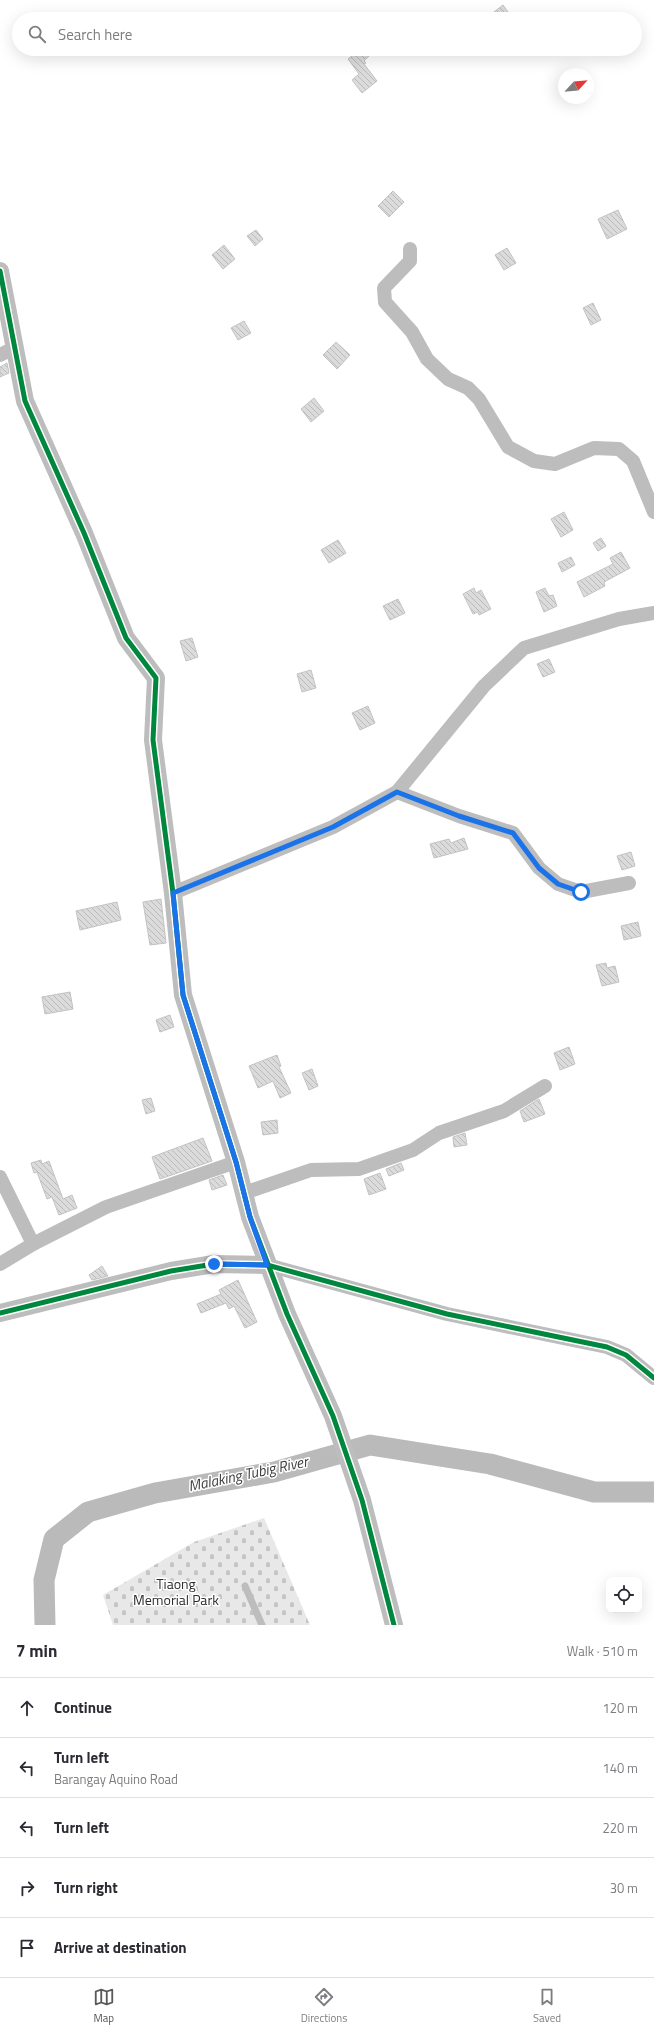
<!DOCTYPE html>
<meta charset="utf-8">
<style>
body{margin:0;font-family:"Titillium Web",sans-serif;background:#f2f2f3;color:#2b2b33}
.controls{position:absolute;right:12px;bottom:12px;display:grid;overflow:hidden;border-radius:8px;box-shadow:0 4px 16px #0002}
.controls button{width:36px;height:36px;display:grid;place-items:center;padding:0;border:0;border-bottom:1px solid #e1e1e2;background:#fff;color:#2b2b33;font:20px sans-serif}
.compass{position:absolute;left:558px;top:68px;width:36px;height:36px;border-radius:50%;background:#fff;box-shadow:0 4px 16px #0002;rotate:64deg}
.stop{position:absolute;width:12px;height:12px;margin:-9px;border:3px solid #1a73e8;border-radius:50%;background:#fff}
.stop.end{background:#1a73e8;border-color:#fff;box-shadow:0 1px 4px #0008}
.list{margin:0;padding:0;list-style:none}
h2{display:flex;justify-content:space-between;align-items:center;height:52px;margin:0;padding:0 16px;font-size:17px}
h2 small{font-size:13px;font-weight:400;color:#7c7c81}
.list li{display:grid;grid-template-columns:26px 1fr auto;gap:12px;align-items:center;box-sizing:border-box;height:60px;padding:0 16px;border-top:1px solid #e1e1e2}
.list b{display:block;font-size:15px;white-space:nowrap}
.list p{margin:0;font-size:13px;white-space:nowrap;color:#7c7c81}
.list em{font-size:13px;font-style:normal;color:#7c7c81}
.icon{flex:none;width:22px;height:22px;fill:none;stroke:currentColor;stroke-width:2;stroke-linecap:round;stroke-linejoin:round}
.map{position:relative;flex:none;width:654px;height:1625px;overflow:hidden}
.search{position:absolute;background:#fff;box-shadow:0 4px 16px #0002;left:12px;right:12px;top:12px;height:44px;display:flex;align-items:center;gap:10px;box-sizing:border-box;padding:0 14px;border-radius:22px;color:#7c7c81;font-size:15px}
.sheet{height:352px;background:#fff}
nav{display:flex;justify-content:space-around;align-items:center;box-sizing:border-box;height:56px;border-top:1px solid #e1e1e2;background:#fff;font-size:11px;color:#7c7c81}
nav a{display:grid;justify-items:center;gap:2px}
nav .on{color:#595959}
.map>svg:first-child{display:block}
.cemetery{fill:url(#cemetery-stones)}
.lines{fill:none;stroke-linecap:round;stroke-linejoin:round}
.river{stroke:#bababa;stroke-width:21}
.building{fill:url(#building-back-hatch);stroke:#c3c3c3}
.service{stroke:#bdbdbd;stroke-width:7}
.minor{stroke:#bdbdbd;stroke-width:14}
.tertiary{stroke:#bdbdbd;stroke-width:18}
.cycleway-casing{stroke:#fff;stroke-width:8}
.cycleway{stroke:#00873e;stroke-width:5}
.route{stroke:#1a73e8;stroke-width:5}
.labels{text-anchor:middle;stroke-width:3;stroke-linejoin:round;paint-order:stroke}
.park-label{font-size:14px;fill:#2c2c2c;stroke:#fff}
.water-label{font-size:15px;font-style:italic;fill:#3d3d3d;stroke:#fff}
</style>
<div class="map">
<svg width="654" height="1625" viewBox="0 0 654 1625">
<defs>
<pattern id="cemetery-stones" width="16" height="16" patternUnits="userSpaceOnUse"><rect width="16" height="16" fill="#e8e8e8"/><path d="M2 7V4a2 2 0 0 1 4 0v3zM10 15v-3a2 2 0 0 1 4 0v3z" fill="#c5c5c5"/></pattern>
<pattern id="building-back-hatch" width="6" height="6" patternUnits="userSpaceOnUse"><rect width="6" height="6" fill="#dbdbdb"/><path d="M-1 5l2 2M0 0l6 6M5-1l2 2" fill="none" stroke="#bababa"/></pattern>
</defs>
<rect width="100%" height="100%" fill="#fff"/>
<!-- cemetery -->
<path class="cemetery" d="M264 1518 310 1625H113L103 1595 194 1542Z"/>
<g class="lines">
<!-- river -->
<path class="river" d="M45 1625 44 1580 54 1539 88 1512 155 1493 274 1472 370 1445 490 1464 594 1492H654"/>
</g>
<!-- building -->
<g class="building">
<path d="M503 5 513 19H485Z"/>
<path d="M361 49H376L364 61 366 63 364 64 377 81 362 93 352 80 359 74 348 59Z"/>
<path d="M393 191 404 202 389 217 378 206Z"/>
<path d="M618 210 627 229 607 239 598 219Z"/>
<path d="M256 230 263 239 255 246 247 236Z"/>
<path d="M224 245 235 259 223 269 212 255Z"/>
<path d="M507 248 516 263 504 270 495 255Z"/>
<path d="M593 303 601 320 591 325 583 308Z"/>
<path d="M244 321 251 333 238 340 231 328Z"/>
<path d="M336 342 350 355 337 369 323 355Z"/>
<path d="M7 363 9 373 0 377V367Z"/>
<path d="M314 398 324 411 311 422 301 409Z"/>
<path d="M564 512 573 530 561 537 551 519Z"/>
<path d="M601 538 606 546 598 551 593 543Z"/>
<path d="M338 540 346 553 329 563 321 550Z"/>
<path d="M621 552 630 568 604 582 605 586 584 597 577 582 613 564 610 558Z"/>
<path d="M571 557 575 565 562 572 558 563Z"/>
<path d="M474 588 476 593 481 590 491 609 479 615 478 612 473 614 463 594Z"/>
<path d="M545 588 549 596 553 595 557 606 544 612 536 592Z"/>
<path d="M398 599 405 613 390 620 383 606Z"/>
<path d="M192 638 198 657 186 661 180 641Z"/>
<path d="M549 659 555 672 543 677 537 664Z"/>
<path d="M311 670 316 688 302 692 297 674Z"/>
<path d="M368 706 375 723 360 730 352 713Z"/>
<path d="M464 838 468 849 434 858 430 844 449 839 451 843Z"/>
<path d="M631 852 635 866 622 870 617 856Z"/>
<path d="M161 899 166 943 150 945 143 902Z"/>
<path d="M117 902 121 920 80 930 76 911Z"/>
<path d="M638 922 641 936 624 940 621 926Z"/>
<path d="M606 963 607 968 615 966 619 982 602 986 596 965Z"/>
<path d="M70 992 73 1009 45 1014 42 997Z"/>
<path d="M170 1015 174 1027 160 1032 156 1020Z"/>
<path d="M569 1047 575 1064 560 1070 554 1053Z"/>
<path d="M277 1055 281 1066 279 1067 291 1093 280 1098 273 1081 258 1088 249 1066Z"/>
<path d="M312 1069 318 1086 309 1090 302 1073Z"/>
<path d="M151 1098 155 1111 146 1114 142 1100Z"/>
<path d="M539 1099 545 1114 524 1122 520 1111Z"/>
<path d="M277 1120 278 1133 263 1135 261 1122Z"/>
<path d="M465 1133 467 1145 454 1147 453 1137Z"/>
<path d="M203 1138 212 1161 160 1179 152 1157Z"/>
<path d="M41 1160 42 1164 49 1161 63 1199 72 1195 77 1208 59 1215 52 1197 47 1199 37 1172 34 1173 31 1163Z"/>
<path d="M401 1163 404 1170 389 1176 386 1169Z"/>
<path d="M380 1173 386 1189 369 1195 364 1179Z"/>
<path d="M223 1175 227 1185 212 1190 209 1180Z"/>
<path d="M102 1266 108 1276 92 1280 89 1275Z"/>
<path d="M238 1280 257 1322 245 1328 234 1306 229 1309 226 1303 201 1313 197 1304 221 1294 219 1290Z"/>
</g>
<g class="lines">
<!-- service -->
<path class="service" d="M245 1586 262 1625"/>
<!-- minor -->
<g class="minor">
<path d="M410 249V261L384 288 385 302 412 332 427 359 448 379 468 388 479 399 508 447 534 461 555 464 594 448 619 449 633 461 654 512"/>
<path d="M0 355 14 348"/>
<path d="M397 792 459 816 513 833 539 868 558 884 581 892 629 883"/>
<path d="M173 893 333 827 397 792 484 686 524 648 619 619 654 613"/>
<path d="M0 1177 33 1244"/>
<path d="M244 1193 311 1170 359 1169 413 1150 439 1133 504 1111 545 1086"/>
<path d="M0 1264 33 1244 106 1207 236 1162"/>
<path d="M267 1265 447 1314 607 1347 626 1355 654 1378"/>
</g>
<!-- tertiary -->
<g class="tertiary">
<path d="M0 271 25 401 84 533 126 638 156 678 153 740 173 893 183 995 236 1162 250 1217 287 1314 333 1416 362 1500 394 1625"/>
<path d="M0 1313 171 1271 214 1264 267 1265"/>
</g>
<defs>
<g id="cycleway">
<path d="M0 271 25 401 84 533 126 638 156 678 153 740 173 893 183 995 236 1162 250 1217 287 1314 333 1416 362 1500 394 1625"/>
<path d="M0 1313 171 1271 214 1264 267 1265 447 1314 607 1347 626 1355 654 1378"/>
</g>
</defs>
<!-- cycleway casing -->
<use href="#cycleway" class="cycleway-casing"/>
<!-- cycleway -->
<use href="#cycleway" class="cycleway"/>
</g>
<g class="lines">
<!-- route -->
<path class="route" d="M214 1264 267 1265 250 1217 236 1162 183 995 173 893 333 827 397 792 459 816 513 833 539 868 558 884 581 892"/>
</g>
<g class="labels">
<!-- park labels -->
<g class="park-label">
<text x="176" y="1589">Tiaong<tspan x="176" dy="16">Memorial Park</tspan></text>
</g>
<!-- water labels -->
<g class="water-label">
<text transform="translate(248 1474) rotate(-12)" y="5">Malaking Tubig River</text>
</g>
</g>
</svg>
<div class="controls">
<button><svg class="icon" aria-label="locate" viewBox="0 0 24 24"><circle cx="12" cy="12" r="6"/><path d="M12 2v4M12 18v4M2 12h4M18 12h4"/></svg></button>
</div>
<svg class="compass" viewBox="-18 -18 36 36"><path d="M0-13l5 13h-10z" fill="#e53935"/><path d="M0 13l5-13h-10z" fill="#7c7c81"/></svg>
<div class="stop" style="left:581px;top:892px"></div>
<div class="stop end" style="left:214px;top:1264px"></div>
<div class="search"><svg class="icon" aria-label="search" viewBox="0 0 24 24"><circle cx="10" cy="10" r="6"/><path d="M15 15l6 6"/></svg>Search here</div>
</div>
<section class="sheet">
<h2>7 min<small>Walk · 510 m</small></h2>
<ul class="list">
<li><svg class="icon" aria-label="ahead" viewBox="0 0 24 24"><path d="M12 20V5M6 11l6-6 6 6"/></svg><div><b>Continue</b></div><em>120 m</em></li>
<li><svg class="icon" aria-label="left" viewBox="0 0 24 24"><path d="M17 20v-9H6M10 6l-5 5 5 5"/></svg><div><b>Turn left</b><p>Barangay Aquino Road</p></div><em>140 m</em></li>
<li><svg class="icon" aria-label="left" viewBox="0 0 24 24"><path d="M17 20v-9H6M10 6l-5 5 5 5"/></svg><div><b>Turn left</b></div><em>220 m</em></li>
<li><svg class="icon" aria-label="right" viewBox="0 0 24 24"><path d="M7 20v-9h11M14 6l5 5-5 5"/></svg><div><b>Turn right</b></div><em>30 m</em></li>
<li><svg class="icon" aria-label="arrive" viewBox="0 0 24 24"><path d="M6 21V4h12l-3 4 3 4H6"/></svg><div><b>Arrive at destination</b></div></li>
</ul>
</section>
<nav>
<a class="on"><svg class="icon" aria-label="map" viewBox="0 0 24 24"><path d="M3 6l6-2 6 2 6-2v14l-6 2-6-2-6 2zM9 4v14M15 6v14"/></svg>Map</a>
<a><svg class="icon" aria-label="directions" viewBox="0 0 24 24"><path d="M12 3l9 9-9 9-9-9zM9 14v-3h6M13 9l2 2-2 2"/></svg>Directions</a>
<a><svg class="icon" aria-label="saved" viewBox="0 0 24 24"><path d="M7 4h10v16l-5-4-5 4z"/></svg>Saved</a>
</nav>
